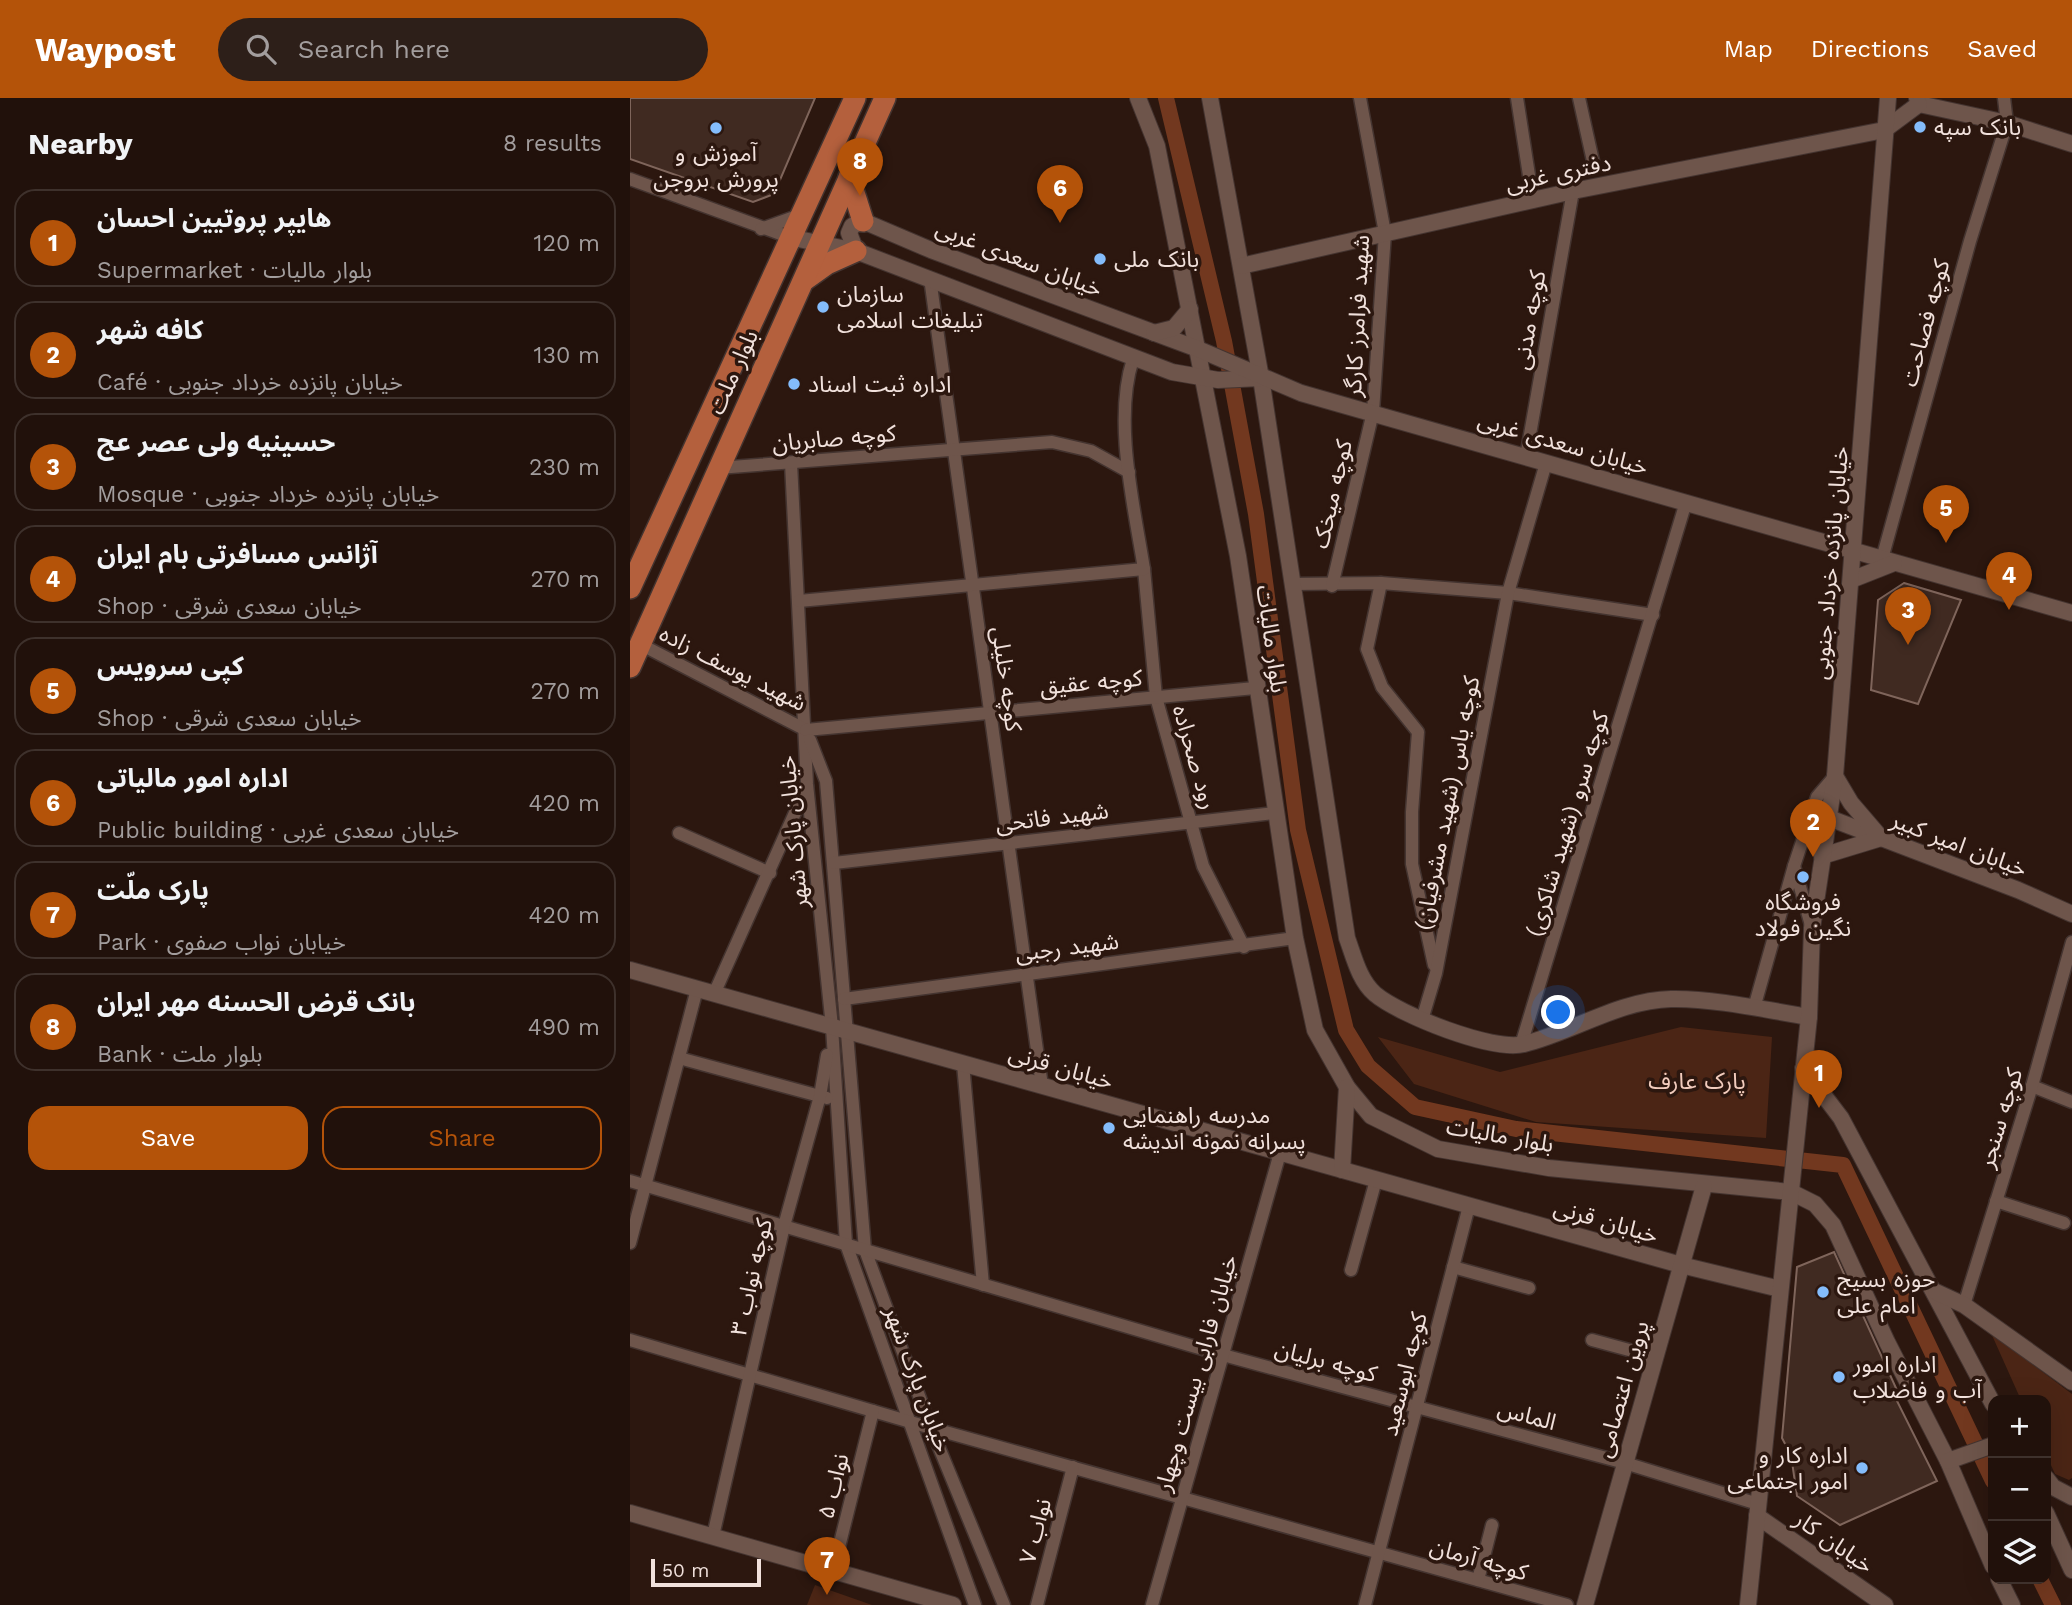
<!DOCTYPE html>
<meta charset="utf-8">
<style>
body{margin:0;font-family:"Work Sans","Noto Sans Arabic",sans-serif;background:#2d1f19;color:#f1f3f6}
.controls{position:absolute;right:21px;bottom:21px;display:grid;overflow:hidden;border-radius:14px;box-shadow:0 7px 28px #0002}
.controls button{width:63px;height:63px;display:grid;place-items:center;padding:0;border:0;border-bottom:2px solid #3e312c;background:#21110b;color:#f1f3f6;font:35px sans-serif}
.scale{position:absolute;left:21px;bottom:18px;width:110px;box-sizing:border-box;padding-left:7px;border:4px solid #f1e1dc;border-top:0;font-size:19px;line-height:24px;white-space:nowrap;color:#f1e1dc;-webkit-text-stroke:5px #2c170f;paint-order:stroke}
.you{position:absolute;left:929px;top:915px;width:24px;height:24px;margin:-18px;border:5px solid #fff;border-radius:50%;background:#1a73e8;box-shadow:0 0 0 10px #1a73e833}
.badge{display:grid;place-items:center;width:46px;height:46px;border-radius:50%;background:#b45309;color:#fff;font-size:23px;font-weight:700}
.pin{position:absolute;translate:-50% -58px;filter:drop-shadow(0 2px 4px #0008)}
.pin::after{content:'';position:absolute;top:37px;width:24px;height:21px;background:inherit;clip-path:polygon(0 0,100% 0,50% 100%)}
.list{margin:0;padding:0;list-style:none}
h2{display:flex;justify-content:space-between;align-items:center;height:91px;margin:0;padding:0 28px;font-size:30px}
h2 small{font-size:23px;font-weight:400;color:#a29d9d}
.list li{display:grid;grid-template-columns:46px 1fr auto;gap:21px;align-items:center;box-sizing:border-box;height:98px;margin:0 14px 14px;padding:0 14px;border:2px solid #3e312c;border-radius:21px}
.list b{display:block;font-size:26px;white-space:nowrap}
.list p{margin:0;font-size:23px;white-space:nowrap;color:#a29d9d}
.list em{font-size:23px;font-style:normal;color:#a29d9d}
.actions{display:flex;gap:14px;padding:21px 28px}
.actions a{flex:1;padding:16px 0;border:2px solid #b45309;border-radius:21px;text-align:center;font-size:24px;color:#b45309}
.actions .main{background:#b45309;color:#fff}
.icon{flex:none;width:38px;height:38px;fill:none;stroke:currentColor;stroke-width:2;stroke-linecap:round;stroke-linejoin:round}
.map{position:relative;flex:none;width:1442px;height:1507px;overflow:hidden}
header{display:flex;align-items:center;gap:42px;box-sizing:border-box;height:98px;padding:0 35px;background:#b45309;color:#fff}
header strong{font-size:33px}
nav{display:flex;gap:38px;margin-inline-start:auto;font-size:24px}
.search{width:490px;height:63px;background:#2d1f19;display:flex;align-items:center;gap:18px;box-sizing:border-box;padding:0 24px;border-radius:38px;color:#a29d9d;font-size:26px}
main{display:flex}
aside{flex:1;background:#21110b}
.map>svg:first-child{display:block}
.green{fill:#4b2515}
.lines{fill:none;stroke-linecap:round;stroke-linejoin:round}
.canal{stroke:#72381f;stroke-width:16}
.building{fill:#402a21;stroke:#7f655b;stroke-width:2}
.minor-casing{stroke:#443430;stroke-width:15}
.tertiary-casing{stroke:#443430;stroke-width:18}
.primary-casing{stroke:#443430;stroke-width:24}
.minor{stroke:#6e554b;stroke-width:12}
.tertiary{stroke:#6e554b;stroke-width:16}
.primary{stroke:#b4603d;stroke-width:21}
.poi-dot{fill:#84bcfb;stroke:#2c170f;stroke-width:2.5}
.labels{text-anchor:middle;stroke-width:7;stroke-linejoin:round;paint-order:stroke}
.poi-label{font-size:23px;fill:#f1e1dc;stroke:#2c170f;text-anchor:start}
.street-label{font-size:23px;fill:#f1e1dc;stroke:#2c170f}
.park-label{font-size:23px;fill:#f2ccbd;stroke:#2c170f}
</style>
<header>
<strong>Waypost</strong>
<div class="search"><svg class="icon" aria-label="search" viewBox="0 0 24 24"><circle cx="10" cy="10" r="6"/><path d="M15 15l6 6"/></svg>Search here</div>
<nav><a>Map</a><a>Directions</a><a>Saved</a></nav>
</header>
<main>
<aside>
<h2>Nearby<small>8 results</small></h2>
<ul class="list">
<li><span class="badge">1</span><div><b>هایپر پروتیین احسان</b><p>Supermarket · بلوار مالیات</p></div><em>120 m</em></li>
<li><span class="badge">2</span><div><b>کافه شهر</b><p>Café · خیابان پانزده خرداد جنوبی</p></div><em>130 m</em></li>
<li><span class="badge">3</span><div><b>حسینیه ولی عصر عج</b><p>Mosque · خیابان پانزده خرداد جنوبی</p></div><em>230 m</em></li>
<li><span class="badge">4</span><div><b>آژانس مسافرتی بام ایران</b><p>Shop · خیابان سعدی شرقی</p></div><em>270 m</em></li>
<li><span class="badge">5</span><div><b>کپی سرویس</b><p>Shop · خیابان سعدی شرقی</p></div><em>270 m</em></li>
<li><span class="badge">6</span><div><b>اداره امور مالیاتی</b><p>Public building · خیابان سعدی غربی</p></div><em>420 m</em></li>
<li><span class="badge">7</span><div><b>پارک ملّت</b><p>Park · خیابان نواب صفوی</p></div><em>420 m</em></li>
<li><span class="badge">8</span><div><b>بانک قرض الحسنه مهر ایران</b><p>Bank · بلوار ملت</p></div><em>490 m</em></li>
</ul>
<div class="actions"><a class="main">Save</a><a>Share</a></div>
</aside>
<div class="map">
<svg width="1442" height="1507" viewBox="0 0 1442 1507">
<rect width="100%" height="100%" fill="#2c170f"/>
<!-- green -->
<g class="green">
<path d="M1051 929 1142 939 1136 1040 906 1024 784 986 748 939 870 974Z"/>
<path d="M1361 1235 1442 1296V1380L1439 1382 1425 1376 1416 1356V1302H1391Z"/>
<path d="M185 1487 242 1507H177Z"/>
</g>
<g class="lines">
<!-- canal -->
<g class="canal">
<path d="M536 0 594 243 626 416 668 732 716 932 738 968 785 1009 886 1031 1213 1067 1363 1383"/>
<path d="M1410 1481 1423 1507"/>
</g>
</g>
<!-- building -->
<g class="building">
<path d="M0 0H185L144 96 123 104 0 61Z"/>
<path d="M1274 485 1331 502 1288 606 1241 592 1248 502Z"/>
<path d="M1204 1154 1271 1301 1267 1303 1307 1383 1210 1427 1167 1398 1161 1357 1152 1340 1167 1169Z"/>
</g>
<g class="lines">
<defs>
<g id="minor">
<path d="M887 0 903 103"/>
<path d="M949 0 963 63"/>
<path d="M0 81 159 139"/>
<path d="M131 131 170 117"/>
<path d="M300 180 412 988"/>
<path d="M896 359 943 93"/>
<path d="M161 365 177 686 202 929 216 1146 345 1507"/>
<path d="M88 370 422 344 461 353 499 374"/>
<path d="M1252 461 1340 143 1377 25 1374 0"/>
<path d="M514 471 526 599 573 768 614 849"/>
<path d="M751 485 737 551 752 589 788 634 782 714V766L804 867"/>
<path d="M662 486 751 485 878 495 1023 517"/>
<path d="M702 488 743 314 755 135 730 0"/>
<path d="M169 503 514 471C504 408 483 322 503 261"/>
<path d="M10 546 176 632"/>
<path d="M176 632 625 590"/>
<path d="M180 642 196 683 235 1152 301 1330 374 1507"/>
<path d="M49 735 140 775"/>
<path d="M204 765 644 715"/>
<path d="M1164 768 1187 699 1205 678"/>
<path d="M84 896 177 688"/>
<path d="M214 901 665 840"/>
<path d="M1124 910 1164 768 1181 827"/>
<path d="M792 922 806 875 878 495 916 365"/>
<path d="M891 947 1056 404"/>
<path d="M49 960 197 1000"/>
<path d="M333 966 353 1187"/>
<path d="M1402 988 1442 1004"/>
<path d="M0 1083 593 1257 995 1365 1128 1406"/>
<path d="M1366 1103 1434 1125"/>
<path d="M0 1145 67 891"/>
<path d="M823 1169 899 1190"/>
<path d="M721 1172 746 1082"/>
<path d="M1334 1207 1402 988 1442 844"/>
<path d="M0 1242 301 1330 937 1507"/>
<path d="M962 1242 1025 1259"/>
<path d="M83 1438 154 1128 190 998 197 957"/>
<path d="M203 1473 243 1313"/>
<path d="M848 1482 862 1427"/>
<path d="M407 1507 443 1369"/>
<path d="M522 1507 650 1055"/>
<path d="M735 1507 839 1108"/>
</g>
<g id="tertiary">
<path d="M508 0 527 48 608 458 665 840 685 932 717 989 741 1018 808 1051 919 1070 1161 1094 1185 1106 1203 1127 1257 1244 1318 1363 1363 1468"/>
<path d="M580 0 631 280 717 840C724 859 729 882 745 896 770 917 863 954 894 946 943 934 990 902 1041 901 1082 900 1137 912 1179 919"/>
<path d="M1287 0 1289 6 1377 25 1442 46"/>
<path d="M159 139 226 153 542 274 588 282 631 280"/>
<path d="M226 153 219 135 222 128 233 123 301 152 568 251 671 295 1442 515"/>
<path d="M611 168 943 93 1254 32 1289 6"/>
<path d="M524 235 544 230 560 211"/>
<path d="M1221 482 1264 465"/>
<path d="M1199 720 1388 792 1442 816"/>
<path d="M1192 758 1251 740 1221 705 1205 678"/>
<path d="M0 872 1051 1167 1150 1191"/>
<path d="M1173 970 1211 1020 1363 1306"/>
<path d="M712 1072 717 989"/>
<path d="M1306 1194 1334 1207 1442 1284"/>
<path d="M1318 1363 1363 1347"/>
<path d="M1416 1380 1423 1389 1442 1399"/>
<path d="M0 1415 323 1507"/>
<path d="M1416 1415 1442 1472"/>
<path d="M1127 1418 1255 1507"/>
<path d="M1369 1481 1382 1507"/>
<path d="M955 1507 1074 1088"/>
<path d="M1118 1507 1179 919 1182 830 1205 678 1258 0"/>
</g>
<g id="primary">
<path d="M219 79 233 123"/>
<path d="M176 181 197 166 226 153"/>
<path d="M0 490 225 0"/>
<path d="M0 569 255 0"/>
</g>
</defs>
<!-- minor casing -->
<use href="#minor" class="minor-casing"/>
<!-- tertiary casing -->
<use href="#tertiary" class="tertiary-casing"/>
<!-- primary casing -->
<use href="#primary" class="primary-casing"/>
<!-- minor -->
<use href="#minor" class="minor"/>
<!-- tertiary -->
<use href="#tertiary" class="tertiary"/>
<!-- primary -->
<use href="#primary" class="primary"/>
</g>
<!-- markers -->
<g class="poi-dot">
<circle cx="1290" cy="29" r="7"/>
<circle cx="86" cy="30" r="7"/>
<circle cx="470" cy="161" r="7"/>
<circle cx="193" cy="209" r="7"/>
<circle cx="164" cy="286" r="7"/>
<circle cx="1173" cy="779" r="7"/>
<circle cx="479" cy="1030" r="7"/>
<circle cx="1193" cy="1194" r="7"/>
<circle cx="1209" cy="1279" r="7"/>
<circle cx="1232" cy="1370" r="7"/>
</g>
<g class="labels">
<!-- poi labels -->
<g class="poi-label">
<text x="1304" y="37">بانک سپه</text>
<text x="86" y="63" text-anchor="middle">آموزش و<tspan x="86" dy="26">پرورش بروجن</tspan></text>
<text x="484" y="169">بانک ملی</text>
<text x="207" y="204">سازمان<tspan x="207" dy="26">تبلیغات اسلامی</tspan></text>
<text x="178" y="294">اداره ثبت اسناد</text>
<text x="1173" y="812" text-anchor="middle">فروشگاه<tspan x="1173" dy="26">نگین فولاد</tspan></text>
<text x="493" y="1025">مدرسه راهنمایی<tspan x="493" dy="26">پسرانه نمونه اندیشه</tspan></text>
<text x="1207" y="1189">حوزه بسیج<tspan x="1207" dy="26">امام علی</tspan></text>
<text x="1223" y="1274">اداره امور<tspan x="1223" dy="26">آب و فاضلاب</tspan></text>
<text x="1218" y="1365" text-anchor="end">اداره کار و<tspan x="1218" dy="26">امور اجتماعی</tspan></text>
</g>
<!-- street labels -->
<g class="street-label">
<text transform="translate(928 75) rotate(-12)" y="8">دفتری غربی</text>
<text transform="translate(389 160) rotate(21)" y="8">خیابان سعدی غربی</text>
<text transform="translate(727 218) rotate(-87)" y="8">شهید فرامرز کارگر</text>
<text transform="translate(899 222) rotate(-80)" y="8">کوچه مدنی</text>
<text transform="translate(1295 225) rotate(-75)" y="8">کوچه فصاحت</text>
<text transform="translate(103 274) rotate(-66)" y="8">بلوار ملت</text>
<text transform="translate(204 340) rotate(-5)" y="8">کوچه صابریان</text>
<text transform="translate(933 345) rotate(16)" y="8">خیابان سعدی غربی</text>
<text transform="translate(702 396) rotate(-77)" y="8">کوچه میخک</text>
<text transform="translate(1200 465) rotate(-85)" y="8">خیابان پانزده خرداد جنوبی</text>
<text transform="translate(642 541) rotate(82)" y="8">بلوار مالیات</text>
<text transform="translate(103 570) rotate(27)" y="8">شهید یوسف زاده</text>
<text transform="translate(377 581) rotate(82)" y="8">کوچه خلیلی</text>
<text transform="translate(461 584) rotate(-5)" y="8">کوچه عقیق</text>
<text transform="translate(565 659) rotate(74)" y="8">رود صحراده</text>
<text transform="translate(817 705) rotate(-79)" y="8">کوچه یاس (شهید مشرفیان)</text>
<text transform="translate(422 719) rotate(-7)" y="8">شهید فاتحی</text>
<text transform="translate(937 726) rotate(-73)" y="8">کوچه سرو (شهید شاکری)</text>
<text transform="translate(163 734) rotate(-95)" y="8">خیابان پارک شهر</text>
<text transform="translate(1329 746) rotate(21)" y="8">خیابان امیر کبیر</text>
<text transform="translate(437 849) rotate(-7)" y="8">شهید رجبی</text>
<text transform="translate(431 969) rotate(16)" y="8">خیابان قرنی</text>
<text transform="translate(1370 1020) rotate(-73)" y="8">کوچه سنجر</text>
<text transform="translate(870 1037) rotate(10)" y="8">بلوار مالیات</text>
<text transform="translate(976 1123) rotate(16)" y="8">خیابان قرنی</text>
<text transform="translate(121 1179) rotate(-77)" y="8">کوچه نواب ۳</text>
<text transform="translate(696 1263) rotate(15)" y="8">کوچه برلیان</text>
<text transform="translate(566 1275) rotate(-74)" y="8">خیابان فارابی بیست وچهار</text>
<text transform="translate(774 1276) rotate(-76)" y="8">کوچه ابوسعید</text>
<text transform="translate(288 1281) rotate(70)" y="8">خیابان پارک شهر</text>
<text transform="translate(992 1291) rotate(-74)" y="8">پروین اعتصامی</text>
<text transform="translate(897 1317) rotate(15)" y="8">الماس</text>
<text transform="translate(203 1388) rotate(-76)" y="8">نواب ۵</text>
<text transform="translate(405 1433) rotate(-75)" y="8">نواب ۷</text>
<text transform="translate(1204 1444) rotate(35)" y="8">خیابان کار</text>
<text transform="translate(849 1461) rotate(16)" y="8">کوچه آرمان</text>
</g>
<!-- park labels -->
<g class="park-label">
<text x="1067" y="991">پارک عارف</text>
</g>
</g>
</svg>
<div class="controls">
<button>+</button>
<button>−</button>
<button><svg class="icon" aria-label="layers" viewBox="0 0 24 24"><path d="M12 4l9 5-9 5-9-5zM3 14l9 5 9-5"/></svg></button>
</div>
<div class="scale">50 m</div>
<div class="you"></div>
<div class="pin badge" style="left:1189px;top:1010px">1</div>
<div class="pin badge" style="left:1183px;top:759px">2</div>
<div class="pin badge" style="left:1278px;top:547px">3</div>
<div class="pin badge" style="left:1379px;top:512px">4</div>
<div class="pin badge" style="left:1316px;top:445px">5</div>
<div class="pin badge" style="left:430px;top:125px">6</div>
<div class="pin badge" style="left:197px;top:1497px">7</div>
<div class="pin badge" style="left:230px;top:98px">8</div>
</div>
</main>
